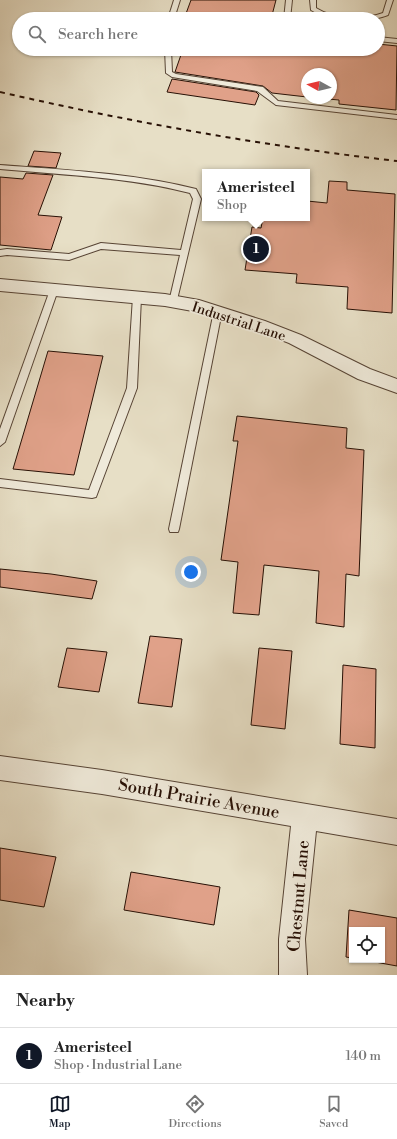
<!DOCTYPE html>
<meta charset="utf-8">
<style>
body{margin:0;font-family:"Libre Bodoni",serif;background:#f6f6f6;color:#222}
.controls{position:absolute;right:12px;bottom:12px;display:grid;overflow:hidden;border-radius:0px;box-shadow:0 1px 3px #0004}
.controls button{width:36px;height:36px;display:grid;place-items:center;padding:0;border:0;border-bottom:1px solid #e0e0e0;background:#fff;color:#222;font:20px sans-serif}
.compass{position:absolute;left:301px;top:68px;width:36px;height:36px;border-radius:50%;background:#fff;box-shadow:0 1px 3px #0004;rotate:278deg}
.you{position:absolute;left:191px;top:572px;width:14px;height:14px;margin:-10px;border:3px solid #fff;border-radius:50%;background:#1a73e8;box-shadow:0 0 0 6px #1a73e833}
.badge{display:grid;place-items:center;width:26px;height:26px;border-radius:50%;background:#111827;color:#fff;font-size:13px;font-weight:700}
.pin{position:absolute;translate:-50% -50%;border:2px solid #fff;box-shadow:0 1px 4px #0006}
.popup{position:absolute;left:202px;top:169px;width:108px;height:52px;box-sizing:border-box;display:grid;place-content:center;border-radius:0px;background:#fff;filter:drop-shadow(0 1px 3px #0005);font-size:13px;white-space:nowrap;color:#767676}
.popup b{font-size:15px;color:#222}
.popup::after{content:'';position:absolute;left:50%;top:100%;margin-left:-8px;border:8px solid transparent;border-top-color:#fff}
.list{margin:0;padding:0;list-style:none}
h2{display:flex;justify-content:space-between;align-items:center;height:52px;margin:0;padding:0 16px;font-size:17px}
h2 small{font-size:13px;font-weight:400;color:#767676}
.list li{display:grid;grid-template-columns:26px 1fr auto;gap:12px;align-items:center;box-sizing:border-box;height:56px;padding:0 16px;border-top:1px solid #e0e0e0}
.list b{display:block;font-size:15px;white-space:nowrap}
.list p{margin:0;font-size:13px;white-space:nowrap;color:#767676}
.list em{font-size:13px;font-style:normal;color:#767676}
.icon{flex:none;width:22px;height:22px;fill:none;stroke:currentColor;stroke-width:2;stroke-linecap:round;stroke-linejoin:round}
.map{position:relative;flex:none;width:397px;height:975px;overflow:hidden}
.search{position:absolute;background:#fff;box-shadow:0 1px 3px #0004;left:12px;right:12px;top:12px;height:44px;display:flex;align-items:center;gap:10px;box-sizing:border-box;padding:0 14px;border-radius:22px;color:#767676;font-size:15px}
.sheet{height:108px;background:#fff}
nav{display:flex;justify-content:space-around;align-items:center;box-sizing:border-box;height:56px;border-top:1px solid #e0e0e0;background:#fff;font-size:11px;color:#767676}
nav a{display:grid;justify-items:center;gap:2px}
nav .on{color:#111827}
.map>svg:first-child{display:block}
.building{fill:#e0a189;stroke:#271005}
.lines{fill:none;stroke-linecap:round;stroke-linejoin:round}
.lane-casing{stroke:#574435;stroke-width:2}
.street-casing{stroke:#574435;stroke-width:2}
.lane{fill:#efeada;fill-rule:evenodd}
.street{fill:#efeada;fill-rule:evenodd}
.rail{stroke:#271005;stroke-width:2;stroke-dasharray:5 5;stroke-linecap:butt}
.labels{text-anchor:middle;stroke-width:3.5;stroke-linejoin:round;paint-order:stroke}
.street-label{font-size:14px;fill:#271005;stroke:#efeada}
.near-street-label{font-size:17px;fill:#271005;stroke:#efeada}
</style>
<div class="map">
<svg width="397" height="975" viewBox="0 0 397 975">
<rect width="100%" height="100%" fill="#e7dfc6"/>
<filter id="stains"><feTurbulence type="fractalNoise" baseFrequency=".005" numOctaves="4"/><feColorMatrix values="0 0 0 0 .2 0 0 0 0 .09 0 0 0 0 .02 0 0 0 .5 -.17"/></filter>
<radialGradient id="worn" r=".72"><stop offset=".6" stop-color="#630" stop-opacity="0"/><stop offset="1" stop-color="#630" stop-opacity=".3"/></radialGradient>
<!-- building -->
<g class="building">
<path d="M191 0H276L271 19H184Z"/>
<path d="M378 44 397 46 396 110 339 104V100L317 98H331V74H307V97L272 93 263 86 175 72 183 49H378Z"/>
<path d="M172 79 256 92 259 95 255 105 167 92Z"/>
<path d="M34 151 61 153 56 168 28 166Z"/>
<path d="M26 173 53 175 38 215 62 217 51 250 0 245V177L23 179Z"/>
<path d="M329 181 347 182V190L395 194 392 313 347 309 348 287 296 283 297 274 245 270 252 227 261 228 263 218H307V201L327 203Z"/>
<path d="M48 351 103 356 74 475 13 469Z"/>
<path d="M237 416 347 428 346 448 364 450 359 576 346 574 344 627 316 623 319 571 264 565 259 615 233 613 238 562 221 560 238 441H233Z"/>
<path d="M0 569 51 574 97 581 92 599 0 587Z"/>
<path d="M150 636 182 639 172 707 138 703Z"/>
<path d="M67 648 107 652 99 692 58 687Z"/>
<path d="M259 648 292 651 285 729 251 725Z"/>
<path d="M343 665 376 669 375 748 340 744Z"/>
<path d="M0 848 56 857 44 907 0 900Z"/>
<path d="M131 872 220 887 214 925 124 910Z"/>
<path d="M349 910 397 918V966L364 960H382V930H352V958L346 957Z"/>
</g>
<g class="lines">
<defs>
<g id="lane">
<path d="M174 0H180L174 19H168Z"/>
<path d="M286 0H292L290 19H284Z"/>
<path d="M310 0H316V8C335 20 364 20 383 13L387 0H393L388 15C368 23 329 22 311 10Z"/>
<path d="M378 37 397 39V43L378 41Z"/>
<path d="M165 49H171L172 72 176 74 263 87 278 101 397 115V119L276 105 257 91 172 77 166 73Z"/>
<path d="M0 165C66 170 132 173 196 189L201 199 176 304 173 305 169 302 180 255 101 249 69 260 7 255 0 256V250L7 249 69 254 101 243 181 250 193 199 190 193C128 177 63 175 0 169Z"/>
<path d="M54 287 58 290 5 442 0 446V429L50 290Z"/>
<path d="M137 294 141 297 137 388 96 497 92 498 0 487V479L89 490 127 388 133 297Z"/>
<path d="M218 308 222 311 179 529 178 532H170L169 529 214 311Z"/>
</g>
<g id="street">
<path d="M0 279 165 294 199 300 265 321 301 335 370 369 397 379V393L358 379 289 343 253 329 198 312 165 306 0 291Z"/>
<path d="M0 756 102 770 397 819V845L316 831 305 939 307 975H279V939L291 826 102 794 0 780Z"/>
</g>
</defs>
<!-- lane casing -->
<use href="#lane" class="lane-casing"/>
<!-- street casing -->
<use href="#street" class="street-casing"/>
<!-- lane -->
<use href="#lane" class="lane"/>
<!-- street -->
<use href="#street" class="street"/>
<!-- rail -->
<path class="rail" d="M0 92C131 122 263 146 397 161"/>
</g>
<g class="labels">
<!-- street labels -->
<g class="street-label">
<text transform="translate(239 321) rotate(18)" y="5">Industrial Lane</text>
</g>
<!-- near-street labels -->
<g class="near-street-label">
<text transform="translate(199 798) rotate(10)" y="6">South Prairie Avenue</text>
<text transform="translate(298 896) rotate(-85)" y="6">Chestnut Lane</text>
</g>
</g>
<rect width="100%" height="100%" filter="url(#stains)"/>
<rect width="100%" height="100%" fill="url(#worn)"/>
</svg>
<div class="controls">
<button><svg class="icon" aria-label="locate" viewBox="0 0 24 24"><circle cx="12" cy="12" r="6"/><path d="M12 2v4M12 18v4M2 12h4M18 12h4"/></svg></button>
</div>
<svg class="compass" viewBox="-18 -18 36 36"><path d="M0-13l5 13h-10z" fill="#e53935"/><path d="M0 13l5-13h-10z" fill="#767676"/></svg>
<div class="you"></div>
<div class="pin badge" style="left:256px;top:249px">1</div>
<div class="popup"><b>Ameristeel</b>Shop</div>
<div class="search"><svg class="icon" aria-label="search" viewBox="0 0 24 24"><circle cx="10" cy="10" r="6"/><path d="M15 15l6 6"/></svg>Search here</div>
</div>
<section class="sheet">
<h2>Nearby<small></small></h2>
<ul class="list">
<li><span class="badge">1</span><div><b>Ameristeel</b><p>Shop · Industrial Lane</p></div><em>140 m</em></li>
</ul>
</section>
<nav>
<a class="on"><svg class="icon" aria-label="map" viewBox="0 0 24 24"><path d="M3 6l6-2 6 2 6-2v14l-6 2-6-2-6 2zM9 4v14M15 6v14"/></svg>Map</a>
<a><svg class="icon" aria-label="directions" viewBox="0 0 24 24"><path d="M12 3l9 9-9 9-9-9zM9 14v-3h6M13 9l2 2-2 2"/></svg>Directions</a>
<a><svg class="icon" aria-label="saved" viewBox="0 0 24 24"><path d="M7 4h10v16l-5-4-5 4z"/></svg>Saved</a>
</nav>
